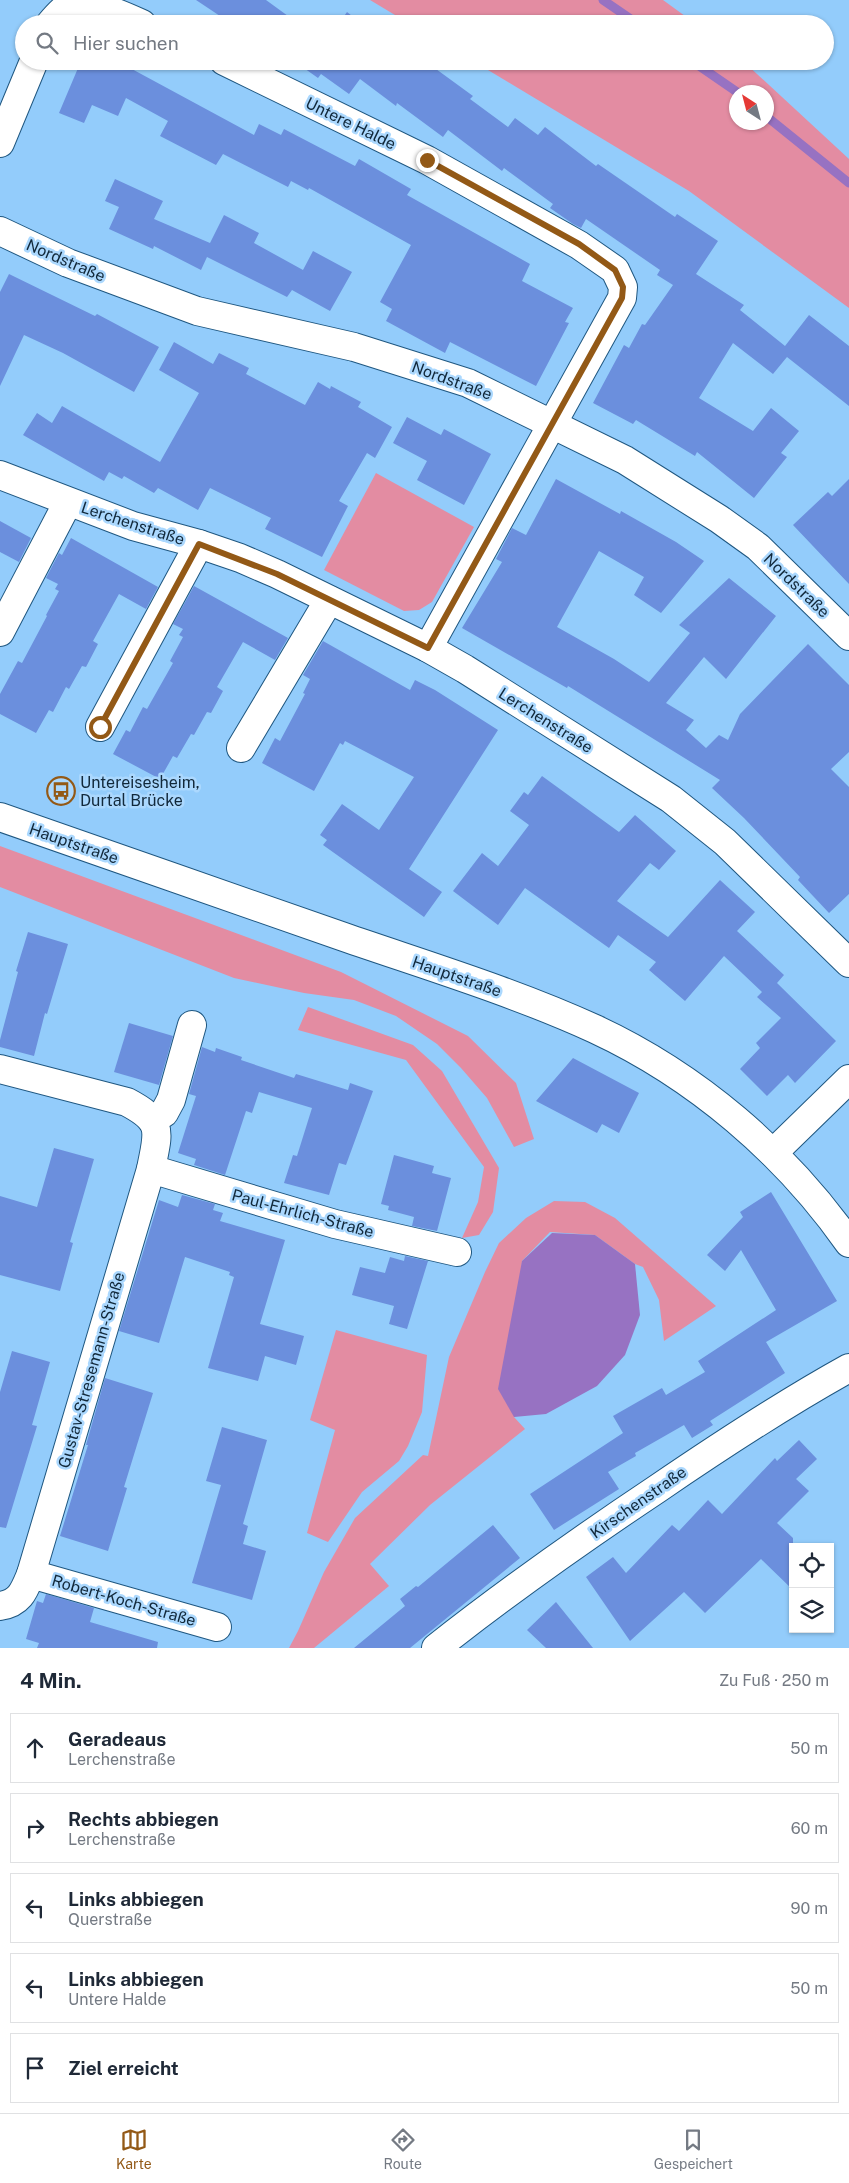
<!DOCTYPE html>
<html lang="de">
<meta charset="utf-8">
<style>
body{margin:0;font-family:"Public Sans",sans-serif;background:#f6f6f7;color:#1f2937}
.controls{position:absolute;right:15px;bottom:15px;display:grid;overflow:hidden;border-radius:0px;box-shadow:0 1px 4px #0004}
.controls button{width:45px;height:45px;display:grid;place-items:center;padding:0;border:0;border-bottom:1px solid #e0e1e3;background:#fff;color:#1f2937;font:25px sans-serif}
.compass{position:absolute;left:729px;top:85px;width:45px;height:45px;border-radius:50%;background:#fff;box-shadow:0 1px 4px #0004;rotate:324deg}
.stop{position:absolute;width:15px;height:15px;margin:-11px;border:4px solid #935916;border-radius:50%;background:#fff}
.stop.end{background:#935916;border-color:#fff;box-shadow:0 1px 5px #0008}
.list{margin:0;padding:0;list-style:none}
h2{display:flex;justify-content:space-between;align-items:center;height:65px;margin:0;padding:0 20px;font-size:21px}
h2 small{font-size:16px;font-weight:400;color:#747a83}
.list li{display:grid;grid-template-columns:32px 1fr auto;gap:15px;align-items:center;box-sizing:border-box;height:70px;margin:0 10px 10px;padding:0 10px;border:1px solid #e0e1e3;border-radius:0px}
.list b{display:block;font-size:19px;white-space:nowrap}
.list p{margin:0;font-size:16px;white-space:nowrap;color:#747a83}
.list em{font-size:16px;font-style:normal;color:#747a83}
.icon{flex:none;width:28px;height:28px;fill:none;stroke:currentColor;stroke-width:2;stroke-linecap:round;stroke-linejoin:round}
.map{position:relative;flex:none;width:849px;height:1648px;overflow:hidden}
.search{position:absolute;background:#fff;box-shadow:0 1px 4px #0004;left:15px;right:15px;top:15px;height:55px;display:flex;align-items:center;gap:12px;box-sizing:border-box;padding:0 18px;border-radius:28px;color:#747a83;font-size:19px}
.sheet{height:465px;background:#fff}
nav{display:flex;justify-content:space-around;align-items:center;box-sizing:border-box;height:70px;border-top:1px solid #e0e1e3;background:#fff;font-size:14px;color:#747a83}
nav a{display:grid;justify-items:center;gap:2px}
nav .on{color:#935916}
.map>svg:first-child{display:block}
.green{fill:#e38ca2;fill-rule:evenodd}
.water{fill:#9772c2}
.lines{fill:none;stroke-linecap:round;stroke-linejoin:round}
.stream{stroke:#9772c2;stroke-width:9}
.building{fill:#6b8fdd}
.minor-casing{stroke:#1f5780;stroke-width:30}
.major-casing{stroke:#1f5780;stroke-width:30}
.minor{stroke:#fff;stroke-width:28}
.major{stroke:#fff;stroke-width:28}
.route{stroke:#935916;stroke-width:6}
.labels{text-anchor:middle;stroke-width:5;stroke-linejoin:round;paint-order:stroke}
.street-label{font-size:16px;fill:#11283a;stroke:#abd8fe}
.poi-label{font-size:16px;fill:#11283a;stroke:#abd8fe;text-anchor:start}
</style>
<div class="map">
<svg width="849" height="1648" viewBox="0 0 849 1648">
<rect width="100%" height="100%" fill="#93ccfb"/>
<!-- green -->
<g class="green">
<path d="M370 0H663L696 24H410Z"/>
<path d="M473 61H743L849 159V308L689 191ZM736 92H766V122H736Z"/>
<path d="M376 473 474 527 432 602 419 610 404 611 324 570Z"/>
<path d="M0 846 341 972 468 1036 516 1083 534 1139 514 1147 487 1098 461 1068 437 1044 396 1016 354 1000 304 993 234 978 0 887Z"/>
<path d="M308 1007 413 1045 442 1071 499 1168 493 1212 479 1235 462 1238 478 1202 484 1167 406 1060 298 1030Z"/>
<path d="M554 1201 585 1202 615 1218 716 1306 664 1341 659 1300 643 1267 635 1264 595 1235 550 1232 522 1261 514 1417 525 1429 430 1505 370 1564 389 1586 314 1648H289L298 1631 324 1572 355 1518 423 1455 428 1456 449 1357 485 1272 499 1243 526 1218Z"/>
<path d="M336 1330 427 1355 422 1412 408 1446 399 1461 362 1492 328 1542 307 1533 335 1430 310 1420Z"/>
</g>
<!-- water -->
<path class="water" d="M552 1233 595 1235 635 1264 640 1315 625 1355 597 1386 546 1414 514 1417 498 1389 522 1261Z"/>
<g class="lines">
<!-- stream -->
<g class="stream">
<path d="M603 0 638 24"/>
<path d="M692 61 737 92"/>
<path d="M766 116 849 183"/>
</g>
</g>
<!-- building -->
<g class="building">
<path d="M196 0H266L299 24H232Z"/>
<path d="M347 12 362 24H322L329 15 340 22Z"/>
<path d="M81 61H133L130 68 254 135 259 124 281 135 284 129 355 166 359 159 411 189 407 195 530 264 522 281 573 308 565 322 569 323 536 386 450 342 445 353 386 321 392 309 380 302 411 245 309 188 308 190 291 181 288 187 223 154 216 165 160 136 168 121 126 98 118 116 92 105 84 123 59 113Z"/>
<path d="M294 61H425L473 96 470 99 508 127 515 118 538 135 545 127 596 166 598 164 675 217 677 214 718 241 696 274 744 305 740 310 785 346 809 315 849 346V406L787 357 773 374 733 343 699 398 753 431 771 408 799 431 781 453 787 457 754 498 697 452 695 456 636 420 633 424 593 403 624 345 629 348 642 324 645 325 673 285 657 275 660 270 586 219 581 228 573 224 550 208 553 204 504 168 502 171 448 130 443 137 397 103 396 106 360 79 349 94 321 74 318 78Z"/>
<path d="M115 179 163 201 154 219 210 243 224 215 259 233 254 243 303 270 313 251 352 272 330 311 292 290 287 297 207 257 201 270 154 246 153 249 109 229 119 207 105 201Z"/>
<path d="M9 274 95 316 97 314 159 347 134 392 63 353 24 335 0 386V292Z"/>
<path d="M174 342 213 364 219 353 249 368 246 374 305 405 318 382 330 389 331 386 361 402 358 407 392 427 375 458 367 453 339 501 348 506 322 557 265 529 271 518 210 488 198 510 158 488 154 493 124 476 122 479 109 472 104 481 23 435 37 413 52 423 62 406 160 462 199 393 159 370Z"/>
<path d="M407 417 441 435 444 429 491 454 464 505 417 480 427 461 393 443Z"/>
<path d="M556 479 620 514 621 511 676 542 704 561 661 613 634 595 644 577 599 551 557 627 614 659 649 682 690 633 679 625 729 578 776 616 726 679 704 657 666 703 694 720 686 730 706 748 719 735 728 740 740 714 808 644 849 685V752L831 769 849 787V894L829 913 798 880 800 877 744 818 712 788 720 780 568 686 567 688 462 628 502 562 496 559 512 528 526 535Z"/>
<path d="M849 479V584L793 525 828 492 832 496Z"/>
<path d="M0 521 31 538 19 562 0 552Z"/>
<path d="M71 538 158 587 146 609 119 594 93 641 98 644 86 667 82 666 69 689 66 687 53 712 49 710 36 733 0 714V694L18 661 22 663 47 616 46 615 59 591 55 589 58 584 46 578 59 553 62 555Z"/>
<path d="M194 586 288 638 275 660 243 642 217 687 223 691 211 713 207 712 194 735 191 734 177 758 173 756 160 779 113 754 126 730 130 732 143 707 147 709 173 663 170 661 183 637 179 635 183 629 173 624Z"/>
<path d="M323 641 410 690 415 680 435 690 498 730 409 869 442 892 424 917 323 845 327 840 320 835 342 804 379 830 414 777 345 741 343 745 340 743 314 791 262 763 275 738 280 741 305 694 303 693 310 679 303 675Z"/>
<path d="M542 776 619 832 635 815 676 851 659 870 650 863 617 901 668 937 720 880 755 912 737 931 784 975 777 983 836 1041 795 1083 788 1075 767 1096 740 1069 760 1048 756 1043 781 1018 757 997 762 992 724 956 685 1001 649 970 656 962 618 935 609 948 525 888 498 925 453 891 482 853 498 866 529 825 510 811 524 792 528 795Z"/>
<path d="M28 932 68 944 47 1014 45 1013 34 1056 0 1047V1040L18 972 16 971Z"/>
<path d="M129 1023 173 1036 159 1085 114 1072Z"/>
<path d="M202 1047 215 1052 216 1048 242 1057 241 1060 294 1078 296 1074 348 1090 350 1083 373 1091 346 1165 339 1163 329 1195 284 1183 293 1155 297 1156 312 1108 259 1092 252 1113 246 1111 225 1175 194 1165 196 1159 178 1153 196 1096 189 1094Z"/>
<path d="M573 1058 639 1093 619 1133 602 1124 597 1133 536 1101Z"/>
<path d="M54 1148 94 1159 70 1242 73 1243 60 1291 0 1275V1196L37 1207Z"/>
<path d="M394 1155 434 1166 432 1173 451 1178 437 1231 412 1226 414 1217 388 1210 389 1206 381 1204Z"/>
<path d="M771 1192 837 1301 766 1342 785 1373 710 1421 713 1425 692 1438 684 1425 635 1453 636 1456 608 1472 619 1489 554 1530 530 1494 623 1433 613 1416 662 1388 666 1395 705 1372 698 1361 776 1310 741 1250 725 1271 707 1255 743 1217 740 1212Z"/>
<path d="M182 1195 215 1204 213 1210 223 1213 220 1221 285 1240 260 1324 304 1336 296 1365 265 1356 258 1381 208 1368 234 1277 229 1275 230 1272 185 1257 159 1343 119 1331 159 1200 178 1207Z"/>
<path d="M405 1256 428 1261 407 1329 389 1324 394 1306 352 1295 360 1267 385 1273 390 1257 404 1261Z"/>
<path d="M12 1351 50 1362 32 1425 37 1426 6 1528 0 1527V1392Z"/>
<path d="M105 1378 153 1393 124 1487 127 1488 108 1551 60 1536 88 1445H86Z"/>
<path d="M222 1427 267 1440 243 1524 248 1526 243 1544 266 1551 252 1600 192 1583 221 1485 206 1481Z"/>
<path d="M799 1440 817 1459 796 1479 809 1491 777 1523 793 1538V1590L761 1559 705 1613 684 1592 630 1641 586 1577 613 1557 626 1573 672 1525 679 1531 708 1500 722 1514 775 1458 777 1461Z"/>
<path d="M493 1525 520 1558 410 1648H354L405 1606 400 1599 416 1586 418 1587Z"/>
<path d="M46 1594 94 1608 90 1622 158 1642 157 1648H37L39 1643 26 1639 37 1601 43 1603Z"/>
<path d="M556 1602 593 1648H546L527 1630Z"/>
</g>
<g class="lines">
<defs>
<g id="minor">
<path d="M50 24C55 18 61 11 67 7 91 0 120 14 142 24"/>
<path d="M224 61 427 160 579 245 615 270 623 287 622 298 428 648"/>
<path d="M0 143 34 61"/>
<path d="M0 231 68 263 197 311 354 347 468 383 625 460 719 519 758 547 849 636"/>
<path d="M0 475 133 526 199 544 240 558 277 574 428 648 465 669 671 799 725 842 849 963"/>
<path d="M0 632 68 502"/>
<path d="M100 727 199 544"/>
<path d="M241 748 329 600"/>
<path d="M0 1069 127 1102C165 1122 158 1132 151 1169L31 1574C24 1591 20 1603 0 1606"/>
<path d="M152 1119 164 1113 171 1100 192 1025"/>
<path d="M773 1153 849 1079"/>
<path d="M151 1169 335 1224 457 1252"/>
<path d="M31 1574 217 1627"/>
<path d="M436 1648C507 1592 582 1539 657 1489 720 1446 782 1405 849 1368"/>
</g>
<path id="major" d="M0 817C115 857 229 897 344 937 428 966 514 992 595 1029 696 1076 785 1152 849 1243"/>
</defs>
<!-- minor casing -->
<use href="#minor" class="minor-casing"/>
<!-- major casing -->
<use href="#major" class="major-casing"/>
<!-- minor -->
<use href="#minor" class="minor"/>
<!-- major -->
<use href="#major" class="major"/>
</g>
<g class="lines">
<!-- route -->
<path class="route" d="M100 727 199 544 277 574 428 648 622 298 623 287 615 270 579 244 427 160"/>
</g>
<!-- icons -->
<defs>
<symbol id="bus-ring" viewBox="-11 -11 22 22"><circle r="9.5" fill="#abd8fe" stroke="#935916" stroke-width="1.5"/><path d="M-5-6H5V4H4V6H2V4H-2V6H-4V4H-5ZM-3.5-4V0h7V-4ZM-3.5 1.2v1.5H-2V1.2ZM2 1.2v1.5H3.5V1.2Z" fill="#935916"/></symbol>
</defs>
<g fill-rule="evenodd">
<use href="#bus-ring" x="45" y="775" width="32" height="32"/>
</g>
<g class="labels">
<!-- street labels -->
<g class="street-label">
<text transform="translate(351 123) rotate(26)" y="6">Untere Halde</text>
<text transform="translate(66 260) rotate(23)" y="6">Nordstraße</text>
<text transform="translate(452 380) rotate(20)" y="6">Nordstraße</text>
<text transform="translate(133 523) rotate(18)" y="6">Lerchenstraße</text>
<text transform="translate(797 585) rotate(44)" y="6">Nordstraße</text>
<text transform="translate(546 720) rotate(32)" y="6">Lerchenstraße</text>
<text transform="translate(74 843) rotate(19)" y="6">Hauptstraße</text>
<text transform="translate(457 976) rotate(19)" y="6">Hauptstraße</text>
<text transform="translate(303 1213) rotate(15)" y="6">Paul-Ehrlich-Straße</text>
<text transform="translate(91 1370) rotate(-74)" y="6">Gustav-Stresemann-Straße</text>
<text transform="translate(638 1502) rotate(-35)" y="6">Kirschenstraße</text>
<text transform="translate(124 1600) rotate(16)" y="6">Robert-Koch-Straße</text>
</g>
<!-- poi labels -->
<g class="poi-label">
<text x="80" y="788">Untereisesheim,<tspan x="80" dy="18">Durtal Brücke</tspan></text>
</g>
</g>
</svg>
<div class="controls">
<button><svg class="icon" aria-label="locate" viewBox="0 0 24 24"><circle cx="12" cy="12" r="6"/><path d="M12 2v4M12 18v4M2 12h4M18 12h4"/></svg></button>
<button><svg class="icon" aria-label="layers" viewBox="0 0 24 24"><path d="M12 4l9 5-9 5-9-5zM3 14l9 5 9-5"/></svg></button>
</div>
<svg class="compass" viewBox="-18 -18 36 36"><path d="M0-13l5 13h-10z" fill="#e53935"/><path d="M0 13l5-13h-10z" fill="#747a83"/></svg>
<div class="stop" style="left:100px;top:727px"></div>
<div class="stop end" style="left:427px;top:160px"></div>
<div class="search"><svg class="icon" aria-label="search" viewBox="0 0 24 24"><circle cx="10" cy="10" r="6"/><path d="M15 15l6 6"/></svg>Hier suchen</div>
</div>
<section class="sheet">
<h2>4 Min.<small>Zu Fuß · 250 m</small></h2>
<ul class="list">
<li><svg class="icon" aria-label="ahead" viewBox="0 0 24 24"><path d="M12 20V5M6 11l6-6 6 6"/></svg><div><b>Geradeaus</b><p>Lerchenstraße</p></div><em>50 m</em></li>
<li><svg class="icon" aria-label="right" viewBox="0 0 24 24"><path d="M7 20v-9h11M14 6l5 5-5 5"/></svg><div><b>Rechts abbiegen</b><p>Lerchenstraße</p></div><em>60 m</em></li>
<li><svg class="icon" aria-label="left" viewBox="0 0 24 24"><path d="M17 20v-9H6M10 6l-5 5 5 5"/></svg><div><b>Links abbiegen</b><p>Querstraße</p></div><em>90 m</em></li>
<li><svg class="icon" aria-label="left" viewBox="0 0 24 24"><path d="M17 20v-9H6M10 6l-5 5 5 5"/></svg><div><b>Links abbiegen</b><p>Untere Halde</p></div><em>50 m</em></li>
<li><svg class="icon" aria-label="arrive" viewBox="0 0 24 24"><path d="M6 21V4h12l-3 4 3 4H6"/></svg><div><b>Ziel erreicht</b></div></li>
</ul>
</section>
<nav>
<a class="on"><svg class="icon" aria-label="map" viewBox="0 0 24 24"><path d="M3 6l6-2 6 2 6-2v14l-6 2-6-2-6 2zM9 4v14M15 6v14"/></svg>Karte</a>
<a><svg class="icon" aria-label="directions" viewBox="0 0 24 24"><path d="M12 3l9 9-9 9-9-9zM9 14v-3h6M13 9l2 2-2 2"/></svg>Route</a>
<a><svg class="icon" aria-label="saved" viewBox="0 0 24 24"><path d="M7 4h10v16l-5-4-5 4z"/></svg>Gespeichert</a>
</nav>
